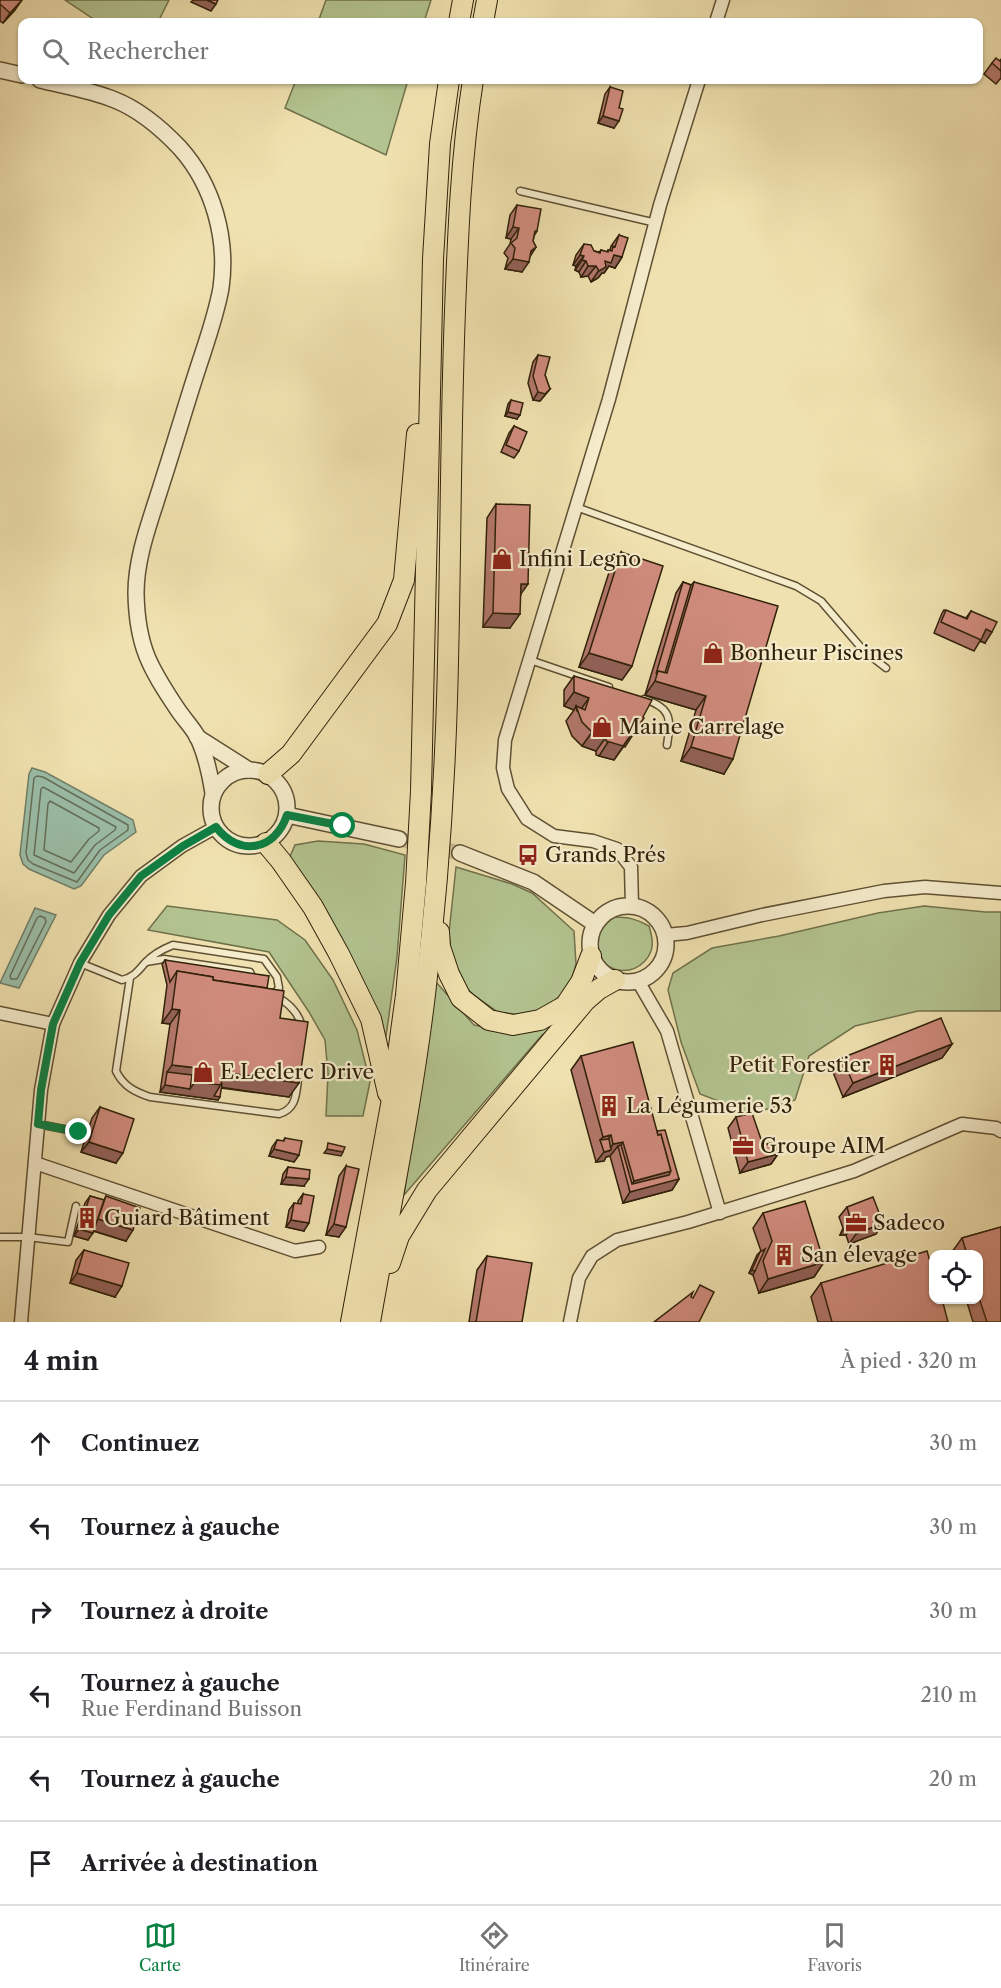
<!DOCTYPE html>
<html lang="fr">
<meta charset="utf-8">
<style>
body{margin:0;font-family:"Libre Caslon Text",serif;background:#f6f6f6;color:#202124}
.controls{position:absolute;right:18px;bottom:18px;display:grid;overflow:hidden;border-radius:12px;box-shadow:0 2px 4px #0004}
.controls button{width:54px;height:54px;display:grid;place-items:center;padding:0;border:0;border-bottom:2px solid #e0e0e0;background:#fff;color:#202124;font:30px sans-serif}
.stop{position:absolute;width:18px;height:18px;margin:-14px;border:4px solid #0b8043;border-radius:50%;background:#fff}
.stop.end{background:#0b8043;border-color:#fff;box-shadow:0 2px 6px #0008}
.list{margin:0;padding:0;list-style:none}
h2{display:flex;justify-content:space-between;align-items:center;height:78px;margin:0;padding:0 24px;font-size:26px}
h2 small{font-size:20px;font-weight:400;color:#757577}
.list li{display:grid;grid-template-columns:39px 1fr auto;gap:18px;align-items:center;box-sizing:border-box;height:84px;padding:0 24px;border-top:2px solid #e0e0e0}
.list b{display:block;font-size:22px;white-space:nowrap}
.list p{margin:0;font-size:20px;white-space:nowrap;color:#757577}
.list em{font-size:20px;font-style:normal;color:#757577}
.icon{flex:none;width:33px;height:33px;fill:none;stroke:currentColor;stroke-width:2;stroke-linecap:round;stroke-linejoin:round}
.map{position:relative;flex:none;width:1001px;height:1322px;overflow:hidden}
.search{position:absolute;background:#fff;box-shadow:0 2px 4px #0004;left:18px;right:18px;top:18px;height:66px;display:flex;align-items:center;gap:15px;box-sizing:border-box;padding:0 21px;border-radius:12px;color:#757577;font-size:22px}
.sheet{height:582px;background:#fff}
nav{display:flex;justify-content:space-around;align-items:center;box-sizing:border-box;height:84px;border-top:2px solid #e0e0e0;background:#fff;font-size:16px;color:#757577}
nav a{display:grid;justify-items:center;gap:3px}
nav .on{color:#0b8043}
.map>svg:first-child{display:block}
.green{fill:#b3c490;stroke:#71724c;stroke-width:1.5}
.water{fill:#9bbea8;stroke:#707f68;stroke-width:1.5}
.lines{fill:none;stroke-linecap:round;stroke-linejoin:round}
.shore{stroke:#656f58;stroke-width:1.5}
.tertiary-tunnel{stroke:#c9bb8f;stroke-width:15;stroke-dasharray:15 8;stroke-linecap:butt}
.service-casing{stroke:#5f5033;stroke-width:9}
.minor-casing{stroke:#5f5033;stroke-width:15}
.tertiary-casing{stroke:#5f5033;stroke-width:18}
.primary-casing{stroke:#2f2009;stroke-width:22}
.service{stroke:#f5eccc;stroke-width:6}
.minor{stroke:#f5eccc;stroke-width:12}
.tertiary{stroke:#f5eccc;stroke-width:15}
.primary{stroke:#f0e2b0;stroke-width:20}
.wall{fill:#b3786c;stroke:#2f2009;stroke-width:1.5}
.shaded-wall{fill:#926158;stroke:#2f2009;stroke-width:1.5}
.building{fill:#d08b7d;stroke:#2f2009;stroke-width:1.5}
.route{stroke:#0b8043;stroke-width:8}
.labels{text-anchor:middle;stroke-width:4.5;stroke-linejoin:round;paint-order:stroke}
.poi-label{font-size:21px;fill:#2f2009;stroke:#f5eccc;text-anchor:start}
</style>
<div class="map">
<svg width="1001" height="1322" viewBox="0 0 1001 1322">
<rect width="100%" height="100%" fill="#f0e2b0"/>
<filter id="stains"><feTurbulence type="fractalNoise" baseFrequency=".00333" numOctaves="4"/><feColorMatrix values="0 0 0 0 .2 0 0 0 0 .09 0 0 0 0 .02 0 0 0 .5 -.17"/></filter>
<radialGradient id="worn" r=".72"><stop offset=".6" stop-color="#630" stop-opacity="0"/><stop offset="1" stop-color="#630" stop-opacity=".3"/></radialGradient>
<!-- green -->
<g class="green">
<path d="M65 0H169L158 22H98Z"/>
<path d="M326 0H431L424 22H318Z"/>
<path d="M296 80H408L386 155 285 108Z"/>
<path d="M318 841 364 844 405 855 397 957 384 1051 288 861 295 845Z"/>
<path d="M456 867 512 884 532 893 574 931 576 964 570 987 548 1006 529 1016 498 1012 472 994 453 971 449 933Z"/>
<path d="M167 906 277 920 305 940 333 980 357 1030 370 1082 363 1116H326L328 1074 325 1040 309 1012 269 952 148 930Z"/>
<path d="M924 906 985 912H1001V1011H918L855 1026 809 1056 795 1100 752 1114 700 1094 681 1042 668 990 673 973 712 948 779 936 878 913Z"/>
<path d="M614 917C628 917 637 919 649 926 653 939 655 950 645 961 616 990 573 947 614 917Z"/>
<path d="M436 982 474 1025 501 1030 559 1022 542 1035 404 1195Z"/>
</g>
<!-- water -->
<g class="water">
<path d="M32 768 45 772 133 820 136 832 104 855 81 886 74 889 29 869 23 864 20 855 29 774Z"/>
<path d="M35 908 56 915 19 988 0 983Z"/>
</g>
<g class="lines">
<!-- shore -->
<g class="shore">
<path d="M37 776 43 777 128 825V830L100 850 77 882 33 864 28 860 26 853 34 778Z"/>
<path d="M43 787 116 827 115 830 95 845 74 873 34 855 41 789Z"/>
<path d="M50 801 99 828V831L89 839 71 862 44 850 48 804Z"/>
<path d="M40 916 45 918 46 922 17 979H11L10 976 37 918Z"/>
</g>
<!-- tertiary-tunnel -->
<path class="tertiary-tunnel" d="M399 839 460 853"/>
<defs>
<g id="service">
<path d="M520 191 656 223"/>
<path d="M576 507 796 586 821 601 864 651 886 668"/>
<path d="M530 660 609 687"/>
<path d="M644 699C672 708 671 719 667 745"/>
<path d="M146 962 164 959 250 972 253 979"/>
<path d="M80 963 122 980C134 977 138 971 145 963 153 954 163 949 173 945L264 959 277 977 279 988 274 994"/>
<path d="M130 978 116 1071C123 1086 135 1092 150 1097L279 1114C296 1109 296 1095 298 1080"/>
<path d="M275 996C288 1002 300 1014 302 1028"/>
<path d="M38 1124 79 1132"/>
<path d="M0 1237H28L68 1242 76 1206"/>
</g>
<g id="minor">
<path d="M716 22 723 0"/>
<path d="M632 906 631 867 617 849 593 841 554 836 527 819 508 789 503 768 505 740 609 399 660 205 699 80"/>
<path d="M665 935 687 933 762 915 884 891 925 887 1001 893"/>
<path d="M638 981 667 1031 720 1213"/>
<path d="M0 1013 53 1024"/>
<path d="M35 1163 295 1251 319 1247"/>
<path d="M21 1322 41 1090 53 1024 80 963 109 915 141 876 182 846 216 827"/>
<path d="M570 1322 579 1278 592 1256 617 1240 688 1222 854 1171 962 1124 996 1128 1001 1131"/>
</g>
<g id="tertiary">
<path d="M0 70 22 75"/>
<path d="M40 80C65 86 91 90 115 100 140 110 162 129 180 148 213 185 228 238 221 288 216 316 206 343 197 371 185 408 174 446 162 483 151 519 136 556 136 593 137 647 150 668 178 710 184 719 192 727 197 736 206 754 210 774 213 793"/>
<path d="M197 737 249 770"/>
<circle cx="249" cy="808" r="38"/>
<path d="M287 815 399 839"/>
<path d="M460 853 533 882 595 924"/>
<circle cx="628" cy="944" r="38"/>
</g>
<g id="primary">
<path d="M459 22 463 0"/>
<path d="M483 22 487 0"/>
<path d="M268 774 291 754 387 624 404 580 417 434"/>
<path d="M266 843 281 861 313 907 339 954 371 1019 388 1093"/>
<path d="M439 932 440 947 449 974 461 998 489 1020 513 1025 540 1020 565 1006 581 982 591 956"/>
<path d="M390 1263 399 1236 427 1190 585 1001 599 989 615 980"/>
<path d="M351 1322 391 1105 406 995 416 883 421 791 433 259 440 144 449 80"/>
<path d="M370 1322C389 1213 412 1104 425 994 437 896 444 798 447 700 451 570 450 440 455 311 458 233 461 156 473 80"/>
</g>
</defs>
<!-- service casing -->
<use href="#service" class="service-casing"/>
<!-- minor casing -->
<use href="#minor" class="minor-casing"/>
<!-- tertiary casing -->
<use href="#tertiary" class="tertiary-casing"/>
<!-- primary casing -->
<use href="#primary" class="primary-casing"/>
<!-- service -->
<use href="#service" class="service"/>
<!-- minor -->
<use href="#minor" class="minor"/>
<!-- tertiary -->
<use href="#tertiary" class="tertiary"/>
<!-- primary -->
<use href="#primary" class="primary"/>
</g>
<!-- wall -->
<g class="wall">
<path d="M0 0 15 10 3 23 0 21Z"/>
<path d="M1001 59V79H1000L996 84 984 74 992 63 1000 61Z"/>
<path d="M610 87 614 128 598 123 605 94Z"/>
<path d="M517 205 537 231 534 236 533 241 536 247 530 256 522 272 505 269 508 258 504 253 510 244 511 239 506 238 510 215Z"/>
<path d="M619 235 622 257 615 268 609 266 604 273H602L598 278 591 282 588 276 581 277 579 272 575 270 576 266 573 265 576 255 584 244 594 251 599 252 601 250 607 252 608 250H610L611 246Z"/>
<path d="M538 355 550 389 540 401 533 400 528 383 533 362Z"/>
<path d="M511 400 517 419 505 416 508 404Z"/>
<path d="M514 426 519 451 514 458 501 452 509 433Z"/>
<path d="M496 504 521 594 510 628 483 627 487 518Z"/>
<path d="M621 552 632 666 622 680 579 667 611 566Z"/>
<path d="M683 582 691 585 694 582 724 774 681 761 696 710 645 695 676 593Z"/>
<path d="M944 610 966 618 971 611 985 643 980 641 974 651 934 633 942 613Z"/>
<path d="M574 676 634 733 625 747 624 746 614 760 596 755V751L582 746 572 736 566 721 574 710 564 706V690Z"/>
<path d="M165 960 267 988 280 1018 289 1097 221 1088 218 1100 160 1092 170 1024 162 1023 167 985 162 964Z"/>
<path d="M952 1044 942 1058 843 1097 833 1072 842 1058Z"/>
<path d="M581 1056 657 1131 679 1179 672 1190 623 1203 610 1156 606 1157 604 1161 596 1162 593 1151 571 1070Z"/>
<path d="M100 1107 116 1163 81 1152 92 1118Z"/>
<path d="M736 1117 763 1145 778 1154 771 1164 740 1173 728 1128Z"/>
<path d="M285 1138 299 1155 294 1162 269 1156 272 1147 277 1140 283 1141Z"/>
<path d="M346 1166 339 1237 326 1235 339 1176Z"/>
<path d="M288 1167 304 1186 281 1184 283 1174Z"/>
<path d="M303 1194 304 1231 286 1227 289 1210 294 1203 298 1204V1201Z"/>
<path d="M90 1196 104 1200 106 1196 126 1241 93 1231 88 1240 74 1236 85 1203Z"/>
<path d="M847 1207 883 1223 876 1234 849 1244 846 1235H840L843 1228 839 1217Z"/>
<path d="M763 1213 824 1262 814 1277 759 1293 753 1275 749 1273 757 1255 761 1251 753 1228Z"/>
<path d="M1001 1227V1322H973L966 1299H978V1254H952V1252L962 1238Z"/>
<path d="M84 1250 115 1297 70 1283 76 1260Z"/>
<path d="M487 1256 522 1322H469L477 1270Z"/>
<path d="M821 1283 948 1322H818L811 1297Z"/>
</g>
<!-- shaded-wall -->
<g class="shaded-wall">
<path d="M22 0 15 10 3 23 10 13Z"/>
<path d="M193 0H207L216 4 211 11 191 2Z"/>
<path d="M603 116 619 121 614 128 598 123Z"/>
<path d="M513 227 519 228 511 239 506 238Z"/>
<path d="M536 247 529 258V262L522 272 505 269 513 259 531 251Z"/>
<path d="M580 255 584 256 576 266 573 265Z"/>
<path d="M614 255 622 257 615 268 609 266 604 273H602L598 278 591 282 605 261Z"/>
<path d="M582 260 586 261 579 272 575 270Z"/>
<path d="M588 266H596L588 276 581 277Z"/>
<path d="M550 389 540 401 533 400 538 392Z"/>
<path d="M508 412 520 415 517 419 505 416Z"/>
<path d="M521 584H528L518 598Z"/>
<path d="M493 613 520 614 510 628 483 627Z"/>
<path d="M986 629 992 632 985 643 980 641Z"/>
<path d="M589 653 632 666 622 680 579 667Z"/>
<path d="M655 681 706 696 696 710 645 695Z"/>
<path d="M574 692 589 698 579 712 577 711 576 706 574 710 564 706Z"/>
<path d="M592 732 606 737 596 751 582 746Z"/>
<path d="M633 732 614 760 599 756 608 742Z"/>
<path d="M691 747 733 759 724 774 681 761Z"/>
<path d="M172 1009 180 1010 170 1024 162 1023Z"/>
<path d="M952 1044 942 1058 843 1097 853 1083Z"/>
<path d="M172 1065 197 1068 187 1083 167 1072Z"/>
<path d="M223 1072 299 1083 289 1097 220 1087V1097L218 1100 160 1092 165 1085 190 1089 195 1082Z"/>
<path d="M611 1135 603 1147 600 1140 603 1137Z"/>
<path d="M89 1142 123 1153 116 1163 81 1152Z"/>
<path d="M623 1142 619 1149 618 1146 610 1156 606 1157 604 1161 596 1162 604 1152 609 1151 613 1144Z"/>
<path d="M274 1149 299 1155 294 1162 269 1156Z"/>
<path d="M327 1149 343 1152 341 1156 324 1153Z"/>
<path d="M778 1154 771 1164 740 1173 748 1162Z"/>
<path d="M671 1171 679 1179 672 1190 623 1203 630 1192 629 1188 634 1181Z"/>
<path d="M286 1177 309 1179 304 1186 281 1184Z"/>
<path d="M98 1219 133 1230 126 1241 91 1230Z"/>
<path d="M291 1220 309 1223 304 1231 286 1227Z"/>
<path d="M883 1223 876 1234 849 1244 856 1234Z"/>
<path d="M334 1224 346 1227 339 1237 326 1235Z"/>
<path d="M847 1224 853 1225 846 1235H840Z"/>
<path d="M79 1229 93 1233 88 1240 74 1236Z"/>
<path d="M824 1262 814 1277 759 1293 768 1279Z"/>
<path d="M752 1270 755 1271 753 1275 749 1273Z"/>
<path d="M77 1273 122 1286 115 1297 70 1283Z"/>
</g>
<!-- building -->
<g class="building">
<path d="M0 0H22L10 13 0 4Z"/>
<path d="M207 0H218L216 4Z"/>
<path d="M996 58 1000 61 1001 59V71L992 63Z"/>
<path d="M610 87 623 91 619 108 623 109 619 121 603 116Z"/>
<path d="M517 205 541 209 537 231H535L533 241 536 247 531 251 529 262 513 259 515 248 511 243 517 238 519 228 513 227Z"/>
<path d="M619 235 628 238 622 257 614 255 611 263 605 261 606 267 599 271 596 266H588L586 261 582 260 584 256 580 255 584 244 591 245 594 251 600 253 601 250 608 252V250L612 251 613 246 615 247Z"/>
<path d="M538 355 550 357 545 375 550 389 545 394 538 392 533 376Z"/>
<path d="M511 400 523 403 520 415 508 412Z"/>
<path d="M514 426 527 432 519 451 506 445Z"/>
<path d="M496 504 530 505 528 584H521L520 614 493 613Z"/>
<path d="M621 552 663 566 632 666 589 653Z"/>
<path d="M683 582 691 585 665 673 658 671 656 674Z"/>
<path d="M694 582 778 606 733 759 691 747 706 696 655 681 658 671 667 673Z"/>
<path d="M946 610 967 619 971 611 997 622 992 632 986 629 981 640 941 622Z"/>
<path d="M574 676 652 700 643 717 644 718 634 733 633 732 623 746 606 741V737L592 732 582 722 576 706 585 710 589 698 574 692Z"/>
<path d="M165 960 269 976 267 988 213 980V977L177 971 170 982Z"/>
<path d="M177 971 213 977V980L284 991 280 1018 308 1022 299 1083 223 1072 221 1085 195 1082 197 1068 172 1065 180 1010 172 1009Z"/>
<path d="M941 1018 952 1044 853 1083 842 1058Z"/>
<path d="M633 1042 658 1135 661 1134 671 1171 634 1181 623 1142 613 1144 611 1135 603 1137 581 1056Z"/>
<path d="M167 1072 192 1075 190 1089 165 1085Z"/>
<path d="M221 1084H222L220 1097 214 1096Z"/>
<path d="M100 1107 134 1119 123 1153 89 1142Z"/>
<path d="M752 1113 763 1145 775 1142 778 1154 748 1162 736 1117Z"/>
<path d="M665 1130 679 1179 630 1192 618 1146 621 1145 632 1184 669 1175 671 1171 661 1134 658 1135 657 1131Z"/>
<path d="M285 1138 302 1141 299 1155 274 1149 277 1140 284 1141Z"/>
<path d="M609 1139 611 1150 604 1152 600 1140Z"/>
<path d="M328 1143 345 1147 343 1152 327 1149Z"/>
<path d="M346 1166 359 1169 346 1227 334 1224Z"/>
<path d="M288 1167 310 1170 309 1179 286 1177Z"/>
<path d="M303 1194 314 1196 309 1223 291 1220 294 1203 301 1204Z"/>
<path d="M90 1196 104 1200 93 1233 79 1229Z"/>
<path d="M106 1196 140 1208 133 1230 98 1219Z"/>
<path d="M873 1197 883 1223 856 1234 853 1225 847 1224 850 1218 847 1207Z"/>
<path d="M805 1201 824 1262 768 1279 763 1261 772 1241 763 1213Z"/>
<path d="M1001 1227V1322H987L978 1295V1254H967L962 1238Z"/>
<path d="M765 1249 755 1271 752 1270 760 1252Z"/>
<path d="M84 1250 129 1263 122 1286 77 1273Z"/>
<path d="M927 1251 933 1272V1299H942L948 1322H832L821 1283Z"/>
<path d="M487 1256 532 1263 522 1322H476Z"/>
<path d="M700 1285 714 1292 699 1322H654L693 1292 691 1297 693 1298Z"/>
</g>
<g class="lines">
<!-- route -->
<path class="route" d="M79 1132 38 1124 41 1090 53 1024 80 963 109 915 141 876 183 846 216 827C239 857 275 851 287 815L343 826"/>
</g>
<!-- icons -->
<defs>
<symbol id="shop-bare" viewBox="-9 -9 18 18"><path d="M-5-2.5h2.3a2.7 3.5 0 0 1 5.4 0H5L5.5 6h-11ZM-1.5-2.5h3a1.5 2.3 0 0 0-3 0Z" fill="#8f2418" stroke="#f5eccc" stroke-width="2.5" paint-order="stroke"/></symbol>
<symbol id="bus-bare" viewBox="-9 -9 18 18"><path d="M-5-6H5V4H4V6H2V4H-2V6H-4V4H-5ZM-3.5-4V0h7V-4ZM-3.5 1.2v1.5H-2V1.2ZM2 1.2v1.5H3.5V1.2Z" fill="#8f2418" stroke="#f5eccc" stroke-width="2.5" paint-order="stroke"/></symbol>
<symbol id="building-bare" viewBox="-9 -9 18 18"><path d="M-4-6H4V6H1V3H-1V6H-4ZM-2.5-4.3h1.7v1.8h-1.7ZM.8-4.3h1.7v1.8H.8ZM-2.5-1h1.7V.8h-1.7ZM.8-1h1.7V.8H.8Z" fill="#8f2418" stroke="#f5eccc" stroke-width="2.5" paint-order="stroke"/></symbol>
<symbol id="office-bare" viewBox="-9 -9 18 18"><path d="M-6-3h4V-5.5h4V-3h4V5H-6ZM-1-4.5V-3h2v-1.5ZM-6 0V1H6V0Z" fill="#8f2418" stroke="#f5eccc" stroke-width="2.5" paint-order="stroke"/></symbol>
</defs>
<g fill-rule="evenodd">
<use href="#shop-bare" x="487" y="544" width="30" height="30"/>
<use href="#shop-bare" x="698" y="638" width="30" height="30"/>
<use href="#shop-bare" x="587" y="712" width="30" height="30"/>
<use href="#bus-bare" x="513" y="840" width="30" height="30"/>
<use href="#building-bare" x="872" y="1050" width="30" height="30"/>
<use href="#shop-bare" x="188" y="1057" width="30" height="30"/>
<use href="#building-bare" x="594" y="1091" width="30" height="30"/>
<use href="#office-bare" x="728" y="1131" width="30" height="30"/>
<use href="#building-bare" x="72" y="1203" width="30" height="30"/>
<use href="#office-bare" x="841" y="1208" width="30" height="30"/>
<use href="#building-bare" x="769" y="1240" width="30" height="30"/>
</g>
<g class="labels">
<!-- poi labels -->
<g class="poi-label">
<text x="519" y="566">Infini Legno</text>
<text x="730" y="660">Bonheur Piscines</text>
<text x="619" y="734">Maine Carrelage</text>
<text x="545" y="862">Grands Prés</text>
<text x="870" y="1072" text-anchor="end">Petit Forestier</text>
<text x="220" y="1079">E.Leclerc Drive</text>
<text x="626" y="1113">La Légumerie 53</text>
<text x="760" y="1153">Groupe AIM</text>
<text x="104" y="1225">Guiard Bâtiment</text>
<text x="873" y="1230">Sadeco</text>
<text x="801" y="1262">San élevage</text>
</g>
</g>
<rect width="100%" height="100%" filter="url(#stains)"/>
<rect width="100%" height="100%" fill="url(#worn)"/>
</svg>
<div class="controls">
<button><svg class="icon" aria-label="locate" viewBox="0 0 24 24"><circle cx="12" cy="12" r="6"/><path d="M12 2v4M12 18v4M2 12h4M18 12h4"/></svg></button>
</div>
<div class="stop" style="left:343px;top:826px"></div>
<div class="stop end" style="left:79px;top:1132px"></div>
<div class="search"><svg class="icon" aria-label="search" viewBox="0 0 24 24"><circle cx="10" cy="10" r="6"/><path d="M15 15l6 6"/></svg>Rechercher</div>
</div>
<section class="sheet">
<h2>4 min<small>À pied · 320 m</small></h2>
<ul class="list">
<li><svg class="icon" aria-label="ahead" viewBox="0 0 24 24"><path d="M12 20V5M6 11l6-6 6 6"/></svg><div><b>Continuez</b></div><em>30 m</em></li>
<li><svg class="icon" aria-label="left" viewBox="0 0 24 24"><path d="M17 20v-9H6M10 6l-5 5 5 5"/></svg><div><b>Tournez à gauche</b></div><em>30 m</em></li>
<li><svg class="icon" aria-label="right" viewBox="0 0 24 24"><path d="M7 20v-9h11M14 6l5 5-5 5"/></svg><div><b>Tournez à droite</b></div><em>30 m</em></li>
<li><svg class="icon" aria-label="left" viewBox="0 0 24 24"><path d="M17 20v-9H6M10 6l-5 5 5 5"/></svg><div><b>Tournez à gauche</b><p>Rue Ferdinand Buisson</p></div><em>210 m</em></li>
<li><svg class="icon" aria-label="left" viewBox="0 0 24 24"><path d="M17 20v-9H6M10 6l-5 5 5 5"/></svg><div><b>Tournez à gauche</b></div><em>20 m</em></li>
<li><svg class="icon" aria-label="arrive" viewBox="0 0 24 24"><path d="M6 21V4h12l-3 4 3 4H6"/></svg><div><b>Arrivée à destination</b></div></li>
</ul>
</section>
<nav>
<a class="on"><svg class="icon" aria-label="map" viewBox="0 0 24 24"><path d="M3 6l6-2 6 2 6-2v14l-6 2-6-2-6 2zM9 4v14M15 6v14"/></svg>Carte</a>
<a><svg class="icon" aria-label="directions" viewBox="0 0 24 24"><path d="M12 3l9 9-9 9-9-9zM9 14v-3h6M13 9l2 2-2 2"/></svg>Itinéraire</a>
<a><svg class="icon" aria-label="saved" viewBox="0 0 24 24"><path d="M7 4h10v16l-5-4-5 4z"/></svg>Favoris</a>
</nav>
